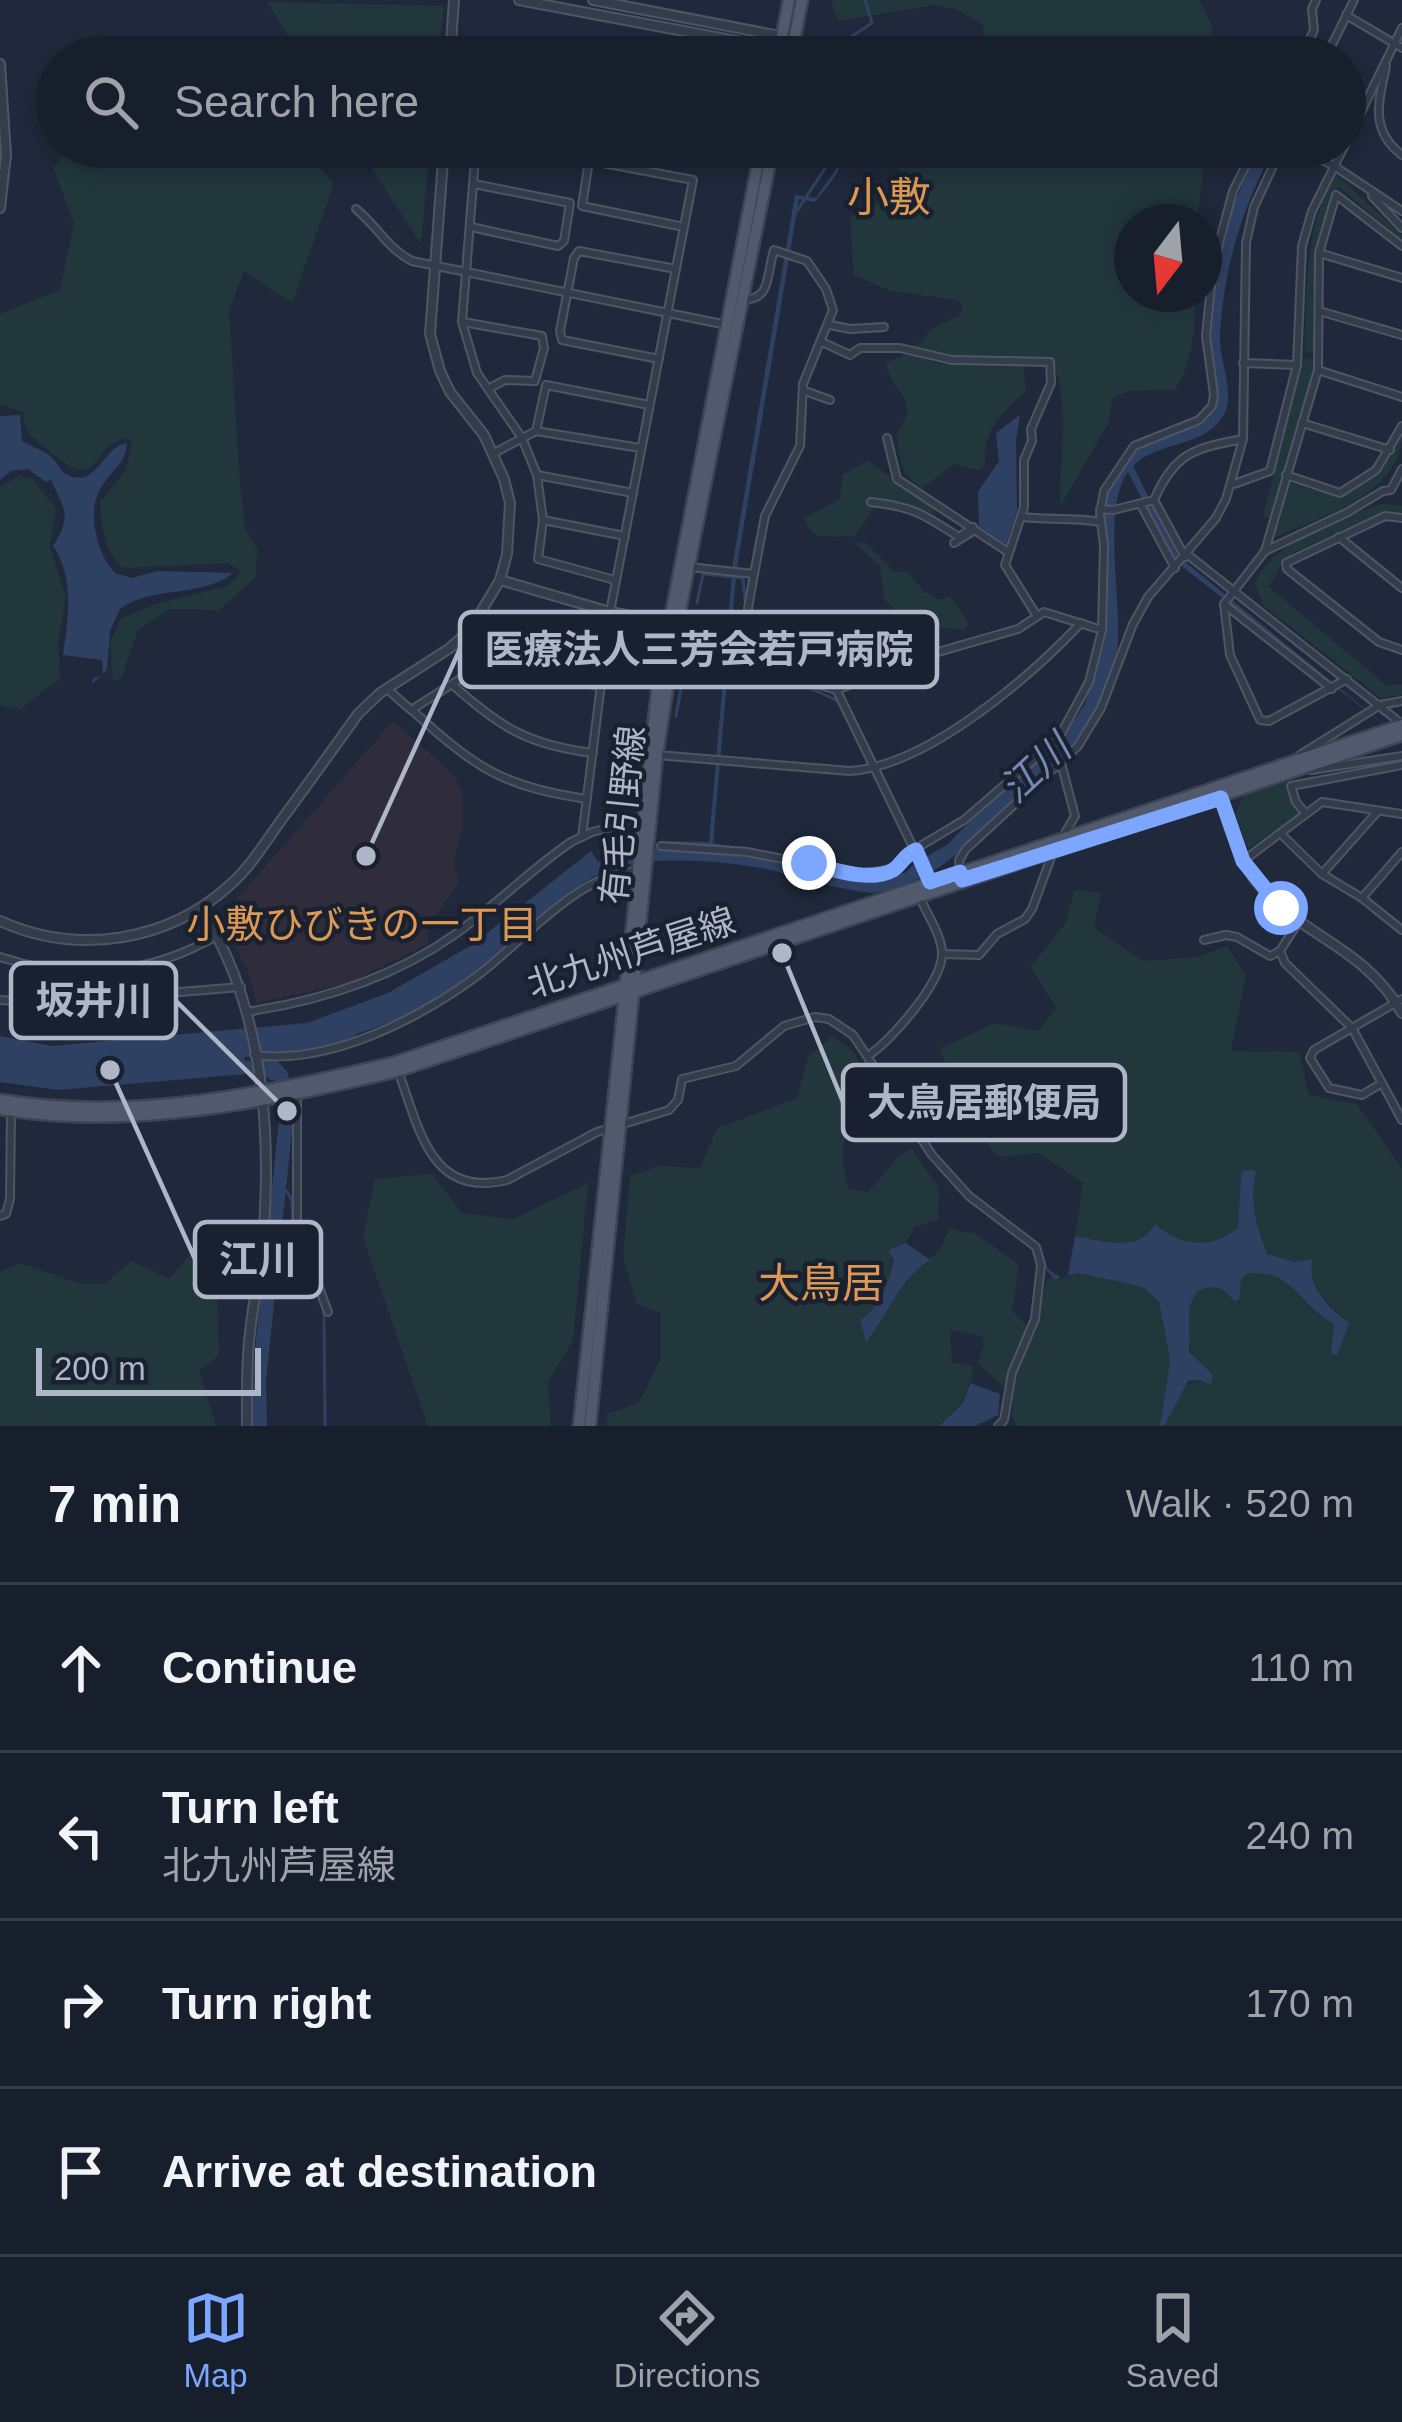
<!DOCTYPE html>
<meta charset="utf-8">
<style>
body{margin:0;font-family:Arial,"Noto Sans JP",sans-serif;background:#202734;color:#f1f3f6}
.compass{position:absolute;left:1114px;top:204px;width:108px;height:108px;border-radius:50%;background:#171f2c;box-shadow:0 6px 18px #0003;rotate:196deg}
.scale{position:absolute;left:36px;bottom:30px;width:225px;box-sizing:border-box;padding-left:12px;border:6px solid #aeb6c8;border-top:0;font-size:33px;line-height:42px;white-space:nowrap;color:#aeb6c8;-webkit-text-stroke:9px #192130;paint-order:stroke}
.stop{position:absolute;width:36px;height:36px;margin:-27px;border:9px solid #7ca6ff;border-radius:50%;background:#fff}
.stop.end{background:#7ca6ff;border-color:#fff;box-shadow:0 3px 12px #0008}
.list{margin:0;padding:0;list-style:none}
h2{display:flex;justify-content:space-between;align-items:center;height:156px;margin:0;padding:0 48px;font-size:51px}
h2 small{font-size:39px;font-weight:400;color:#9ea2a9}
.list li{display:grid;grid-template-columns:78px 1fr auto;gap:36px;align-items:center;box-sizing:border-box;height:168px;padding:0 48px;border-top:3px solid #363d48}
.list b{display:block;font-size:45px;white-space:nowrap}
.list p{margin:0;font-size:39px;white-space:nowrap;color:#9ea2a9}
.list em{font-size:39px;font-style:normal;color:#9ea2a9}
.icon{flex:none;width:66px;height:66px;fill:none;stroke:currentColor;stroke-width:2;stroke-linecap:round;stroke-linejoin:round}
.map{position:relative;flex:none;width:1402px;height:1426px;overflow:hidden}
.search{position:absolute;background:#171f2c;box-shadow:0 6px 18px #0003;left:36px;right:36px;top:36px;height:132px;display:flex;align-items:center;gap:30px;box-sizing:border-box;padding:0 42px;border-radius:66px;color:#9ea2a9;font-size:45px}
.sheet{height:828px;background:#171f2c}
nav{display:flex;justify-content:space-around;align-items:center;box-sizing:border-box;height:168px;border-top:3px solid #363d48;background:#171f2c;font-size:33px;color:#9ea2a9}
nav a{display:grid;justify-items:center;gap:6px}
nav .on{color:#7ca6ff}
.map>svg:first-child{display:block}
.medical{fill:#2f2c3c}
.green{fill:#21373c}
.water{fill:#2f4162}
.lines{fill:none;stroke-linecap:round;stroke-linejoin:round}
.stream{stroke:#2f4162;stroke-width:3}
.river{stroke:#2f4162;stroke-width:14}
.minor-casing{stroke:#4e5666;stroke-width:10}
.tertiary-casing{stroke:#4e5666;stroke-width:12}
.primary-casing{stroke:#3d4555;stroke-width:15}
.minor{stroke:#333c4b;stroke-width:6}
.tertiary{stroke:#333c4b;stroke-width:8}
.primary{stroke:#515a6c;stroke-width:10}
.route{stroke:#7ca6ff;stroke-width:15}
.labels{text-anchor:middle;stroke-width:9;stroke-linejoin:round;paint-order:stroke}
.street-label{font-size:36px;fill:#aeb6c8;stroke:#192130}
.water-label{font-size:39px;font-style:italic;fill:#738ab2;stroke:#192130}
.neighbourhood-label{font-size:39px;fill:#dd9853;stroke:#192130}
.quarter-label{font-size:42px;fill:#dd9853;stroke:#192130}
.leader{fill:none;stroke:#aeb6c8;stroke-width:4.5}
.callout-dot{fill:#aeb6c8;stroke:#192130;stroke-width:4.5}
.callout{fill:#192130;stroke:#aeb6c8;stroke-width:4.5}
.callout-label{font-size:39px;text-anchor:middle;font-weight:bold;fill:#aeb6c8}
</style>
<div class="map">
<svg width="1402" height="1426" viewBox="0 0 1402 1426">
<rect width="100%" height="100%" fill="#1f293b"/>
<!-- medical -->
<path class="medical" d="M393 721 450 771 462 789 463 825 454 864 459 882 427 929 429 943 349 983 257 1003 247 968 219 919Z"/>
<!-- green -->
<g class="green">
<path d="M830 0H1199L1212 25 1210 57H991L982 24 956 9 934 5 838 21Z"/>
<path d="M267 2 444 6 439 57H301Z"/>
<path d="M71 147H300L334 183 292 303 244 271 229 310 239 469 245 529 258 550 255 578 219 610 170 609 138 630 121 679 113 681 110 644 120 619 156 604 228 586 242 572 228 563 123 568C103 548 102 529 100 502L126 470 132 445 128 438C85 445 106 498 48 450 33 438 24 433 23 412L0 404V314L60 290 74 223 53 168Z"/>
<path d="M357 147H430L421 244Z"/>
<path d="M887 147H985L996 153 1001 147H1206L1197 222H1132V294H1195C1195 330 1194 358 1175 390L1128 391 1112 399 1109 422 1060 507C1059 469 1072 382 1048 357L952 356 913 346 923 342 929 330 961 315 963 305 957 300 891 291 854 275 850 219 862 206 905 196V181Z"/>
<path d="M1333 175H1337L1402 235V240L1338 186C1310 240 1314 295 1315 353L1305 352C1306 289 1305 234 1333 175Z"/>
<path d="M910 352C920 354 927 360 937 363 947 366 1013 368 1023 365L1026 391C1002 413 983 429 985 464L979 471 954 464 922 488C900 475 899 458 897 434 922 396 893 397 886 363Z"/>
<path d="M1304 358 1315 359 1314 370 1270 518 1263 516Z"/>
<path d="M1402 433C1402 495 1323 515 1276 537L1272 534 1287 482 1341 498C1371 480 1387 464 1402 433Z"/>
<path d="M868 461 935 508V514L879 500 855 536C834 536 810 543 805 518L840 499 843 474Z"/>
<path d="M19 476 32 479 56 508 50 547 66 597 58 640 60 678 20 709 0 705V487Z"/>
<path d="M1385 503 1402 506V514H1378L1293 553 1282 563 1269 587 1386 685H1402V695L1381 698 1263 605 1255 584C1266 544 1347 516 1385 503Z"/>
<path d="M864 542 894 572 907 571 924 592 940 600 950 596 968 623 965 630 914 625 904 619 884 599 880 566 856 544Z"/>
<path d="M1285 781 1294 804 1302 813 1248 849 1235 814 1244 794Z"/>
<path d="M1074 890 1101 893 1094 928 1143 961 1197 957 1227 946 1246 975 1231 1051 1299 1052 1309 1095 1357 1104 1402 1169V1426H1164L1185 1385 1200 1380C1190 1353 1179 1316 1196 1291L1219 1286 1239 1300 1241 1281 1246 1274C1286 1269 1287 1284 1311 1308 1317 1314 1327 1318 1334 1325V1338L1349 1324 1317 1292 1310 1266 1267 1254C1257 1227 1250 1200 1256 1172L1241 1176 1238 1228C1215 1245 1178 1252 1159 1226 1128 1251 1113 1242 1075 1236L1083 1183 1039 1153 998 1157 963 1113 940 1049 994 1023 1039 1031 1056 1008 1031 967 1066 922Z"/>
<path d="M832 1036 854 1052 871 1086C849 1130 834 1140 849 1189L868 1192 898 1157 911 1148 939 1188 938 1220 915 1226 904 1246 890 1249C899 1272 880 1310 860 1320L869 1340 897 1294 917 1269 940 1250 949 1229 974 1233 1019 1264 1012 1311 1035 1334 1045 1284 1051 1276 1061 1280 1078 1273 1121 1282 1144 1288 1159 1303 1170 1361 1160 1426H1017L1012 1416 1013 1395 978 1363 984 1344 982 1336 950 1330 952 1362 974 1367 963 1402 939 1426H606L607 1414 639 1403 661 1358V1313L637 1304 623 1258 630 1176 660 1166 700 1168 717 1128 797 1098 808 1057Z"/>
<path d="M432 1174 462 1213 513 1219 588 1183 573 1340 548 1382 551 1426H428L363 1238 375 1179Z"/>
<path d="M206 1237 216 1246 219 1355 199 1371 216 1426H0V1272L20 1263 78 1283 105 1284 131 1261 169 1279Z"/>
</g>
<!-- water -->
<g class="water">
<path d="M1260 147H1275C1242 206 1224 267 1220 335 1218 365 1242 400 1216 425 1194 447 1156 443 1133 466L1178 556 1402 739 1174 560 1128 472C1101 509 1123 602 1117 651 1114 677 1096 714 1081 735 1058 768 968 850 933 871 915 881 894 890 873 893 837 890 801 877 766 869 729 861 657 856 620 866 569 879 516 943 474 975 404 1027 329 1046 244 1057L245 1061 262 1060 282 1067 287 1078 271 1080 262 1074H246L57 1090 0 1082V1036L52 1046 307 1023 388 993 472 945 591 851 598 862 614 846 710 852 709 845 662 841 709 842 733 562 795 195 816 198 838 166 840 149C848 167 827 186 815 202L799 199 737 566 713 843 866 869 893 865 865 871 733 847 713 845 712 852 754 856 870 878 905 873 916 862 947 845 993 798 1059 744 1085 704 1104 644 1106 539 1102 525 1108 488 1134 448 1199 423 1214 407C1205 307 1213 237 1260 147Z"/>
<path d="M20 415 22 441C33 448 46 450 54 460 59 465 60 471 66 474 97 491 102 446 127 443 125 467 109 471 99 491 87 515 98 555 115 573L132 578 158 571 233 573C203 598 152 585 120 609L110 631 107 670 92 684 93 679 103 674 102 660 63 655C68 619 75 577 53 546 72 516 65 510 51 480L46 482 28 469 11 471 0 480V416Z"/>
<path d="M1020 415 1016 440 1017 511 1006 544 979 527 978 492 999 461 996 433Z"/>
<path d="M1252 1170 1256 1172C1249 1200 1257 1227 1267 1254L1295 1262 1312 1259C1308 1290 1327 1305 1349 1323L1337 1356 1331 1353 1334 1325C1326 1318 1316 1313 1309 1305 1289 1284 1279 1270 1246 1274L1241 1281 1239 1300 1234 1301C1223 1286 1216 1284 1197 1291L1189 1307V1352L1212 1374V1381L1210 1384 1200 1380 1188 1381 1165 1425 1160 1426 1170 1361 1159 1302 1144 1288 1121 1282 1078 1273 1055 1279 1046 1270 1040 1245 1048 1269 1061 1278 1068 1275 1075 1236C1103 1241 1139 1253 1155 1224 1180 1246 1210 1250 1238 1228L1241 1176 1242 1171Z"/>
<path d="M906 1243 930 1260C899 1279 888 1316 866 1342L860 1320C879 1310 889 1282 894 1260L888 1250Z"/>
<path d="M976 1368 970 1383 1000 1394 998 1415 975 1426H939L963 1403Z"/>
</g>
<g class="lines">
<!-- stream -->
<g class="stream">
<path d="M843 57 848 39 872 23 865 0"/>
<path d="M797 211 839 147"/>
<path d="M697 603 703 574 743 578 748 630 774 669 805 686"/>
<path d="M697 676 797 686"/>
<path d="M812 689 838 701 862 748"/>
<path d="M676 716 683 678"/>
<path d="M896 818 910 848"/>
<path d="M279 1190 287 1191 292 1201 293 1231 324 1311 325 1426"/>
</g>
<!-- river -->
<g class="river">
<path d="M283 1049 311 1046 349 1034"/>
<path d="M260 1426 259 1380 287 1111 281 1075 271 1065"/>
</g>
<defs>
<g id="minor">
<path d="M1346 15 1402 48"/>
<path d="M1301 57 1314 30 1312 9 1316 0"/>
<path d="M1326 57 1354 0"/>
<path d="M1386 66C1379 101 1369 130 1402 155"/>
<path d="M1345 145 1402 28"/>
<path d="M476 147 462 322 477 373 522 438 537 475 543 520 538 559 615 580"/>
<path d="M518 147 693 180 610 612 582 837"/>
<path d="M1296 147 1334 166 1402 211"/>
<path d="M589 161 582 206 684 227"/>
<path d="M1372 196 1402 228"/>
<path d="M356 209C377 226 387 248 412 261L727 325"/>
<path d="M471 227 558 246 564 241 570 203 474 184"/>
<path d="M1319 253 1402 278"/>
<path d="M742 300C772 300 766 275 774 250L807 261 826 289 833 310 803 384 800 446 765 516 754 574 748 608 752 628 766 652 786 675 837 690 910 660 1018 629 1044 612 1102 630 1104 545 1100 514 1104 491 1134 446 1199 420 1212 406 1214 395 1206 336 1213 266 1233 191 1255 147"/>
<path d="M1319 311 1402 335"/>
<path d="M463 322 542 336 544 348 535 381 505 380 488 389"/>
<path d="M830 325 850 329 884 327"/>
<path d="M822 342 850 355 860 348H900L952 360 1050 362 1051 383 1031 429 1032 441 1024 460V507L1005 565 1037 616"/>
<path d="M659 359 562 340 560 331 574 258 579 251 676 269"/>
<path d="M1243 363 1297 365"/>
<path d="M1318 370 1402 397"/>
<path d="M805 391 830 400"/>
<path d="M1302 423 1390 450"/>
<path d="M536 431 546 385 649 405"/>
<path d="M887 438 897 479 1008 552"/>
<path d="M494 453 536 431 640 448"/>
<path d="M537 475 633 493"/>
<path d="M1286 475 1340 493 1376 470 1402 426"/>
<path d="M1234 484 1270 471 1297 365 1302 246 1312 211 1344 147"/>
<path d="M871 502C915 507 924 515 959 537L973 527"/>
<path d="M1141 505 1175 568"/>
<path d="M1100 509 1113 510 1154 500"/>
<path d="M1021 517C1049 520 1073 517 1101 522"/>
<path d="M1402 518 1385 516 1286 563 1287 569 1379 642 1402 650"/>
<path d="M543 520 625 536"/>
<path d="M1339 537 1402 588"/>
<path d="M954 543 973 531"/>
<path d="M1265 551 1348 512 1383 491 1391 490 1402 469"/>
<path d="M1188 555 1402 724"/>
<path d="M1185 557 1154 500C1175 452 1195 448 1243 439"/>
<path d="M689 567 754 574"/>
<path d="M1224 604 1332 689"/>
<path d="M490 655 601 687"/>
<path d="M1347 679 1269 721 1260 720 1230 655 1224 604 1265 551 1318 370 1319 253 1336 195 1402 246"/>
<path d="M454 686C501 728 529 745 593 753"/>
<path d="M387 689 411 710 473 671 517 618 606 645"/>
<path d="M837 691 930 882"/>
<path d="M413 711C474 767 503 787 587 799"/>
<path d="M657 755 850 771C927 766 1029 678 1081 623"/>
<path d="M1300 755 1380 705 1402 701"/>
<path d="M1061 763 1075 816 1062 838"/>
<path d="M1311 770 1402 756"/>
<path d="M1306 814 1296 802 1291 786 1402 765"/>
<path d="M1281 834 1322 874 1362 898 1402 930"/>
<path d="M661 846 747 852 860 874 893 869 907 854 964 820 1058 739 1089 682 1102 630"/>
<path d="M1243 861 1322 802 1402 814"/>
<path d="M960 872 959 860 966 849 1078 746 1101 708 1133 624 1148 597 1216 518 1226 499 1243 439 1246 243 1254 207 1282 147"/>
<path d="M1322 874 1378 811"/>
<path d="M1362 898 1402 852"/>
<path d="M1299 921 1280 951 1285 963 1352 1028 1402 1120"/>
<path d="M1204 940 1226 935 1237 937 1270 956 1280 951"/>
<path d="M942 954 979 955 997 934 1025 919 1032 909 1052 855"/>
<path d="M0 957C75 982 150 975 218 935"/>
<path d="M92 972 94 999"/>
<path d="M0 1000 45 1003 241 987"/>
<path d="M246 1012C319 1001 393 978 454 935 495 906 530 870 571 842L592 832 646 819"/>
<path d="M254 1055C330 1065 418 1019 477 976 520 944 583 869 637 872"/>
<path d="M869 1055C892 1040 943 981 942 953 942 936 927 914 920 898"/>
<path d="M398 1071C419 1126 429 1199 507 1180L597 1132 669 1110 678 1100 682 1079 736 1066 784 1026 815 1017 829 1019 853 1035 932 1155 969 1196 1036 1247 1041 1265 1035 1319 1012 1373 1004 1420 998 1426"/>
<path d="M1382 1083 1362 1095 1329 1088 1310 1058 1314 1050 1402 999"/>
<path d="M297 1095V1228L328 1312"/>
<path d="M0 1216 6 1214 10 1199 11 1111"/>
</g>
<g id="tertiary">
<path d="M519 0 779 49 793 48"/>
<path d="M593 0 785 37"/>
<path d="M450 57 454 0"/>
<path d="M0 64 6 155 0 208"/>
<path d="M500 580 610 612 673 624"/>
<path d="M1220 794C1229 825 1237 856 1256 881 1298 936 1364 945 1402 1013"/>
<path d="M201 909C263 1005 272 1129 263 1241 260 1272 253 1302 250 1333 246 1364 247 1395 247 1426"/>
<path d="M0 921C78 956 168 942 231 884 252 865 266 841 282 819 308 784 333 749 358 714L380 693 450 648 470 630 500 580 507 554 510 503 504 479 484 435 450 392 440 371 430 334 444 147"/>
</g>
<g id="primary">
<path d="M778 57 789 0"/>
<path d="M791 57 802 0"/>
<path d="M0 1100C132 1122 268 1093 396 1062L1402 725"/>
<path d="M0 1109C132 1131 270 1101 398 1071L1402 735"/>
<path d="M579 1426 658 683 761 147"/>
<path d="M590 1426 657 755 677 625 773 147"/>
</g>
</defs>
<!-- minor casing -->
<use href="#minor" class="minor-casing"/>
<!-- tertiary casing -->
<use href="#tertiary" class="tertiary-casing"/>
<!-- primary casing -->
<use href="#primary" class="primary-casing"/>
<!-- minor -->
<use href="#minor" class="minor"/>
<!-- tertiary -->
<use href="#tertiary" class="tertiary"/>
<!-- primary -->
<use href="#primary" class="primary"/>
</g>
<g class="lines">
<!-- route -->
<path class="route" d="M809 863C832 869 870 883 893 870 902 864 904 855 916 850L930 882 960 872 962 880 1221 798 1243 861 1281 908"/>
</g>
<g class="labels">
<!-- street labels -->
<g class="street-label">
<text transform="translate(622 815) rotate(-84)" y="13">有毛引野線</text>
<text transform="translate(631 952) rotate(-18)" y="13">北九州芦屋線</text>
</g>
<!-- water labels -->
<g class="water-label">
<text transform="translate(1035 768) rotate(-43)" y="14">江川</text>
</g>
<!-- neighbourhood labels -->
<g class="neighbourhood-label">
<text x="362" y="938">小敷ひびきの一丁目</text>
</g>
<!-- quarter labels -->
<g class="quarter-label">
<text x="889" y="212">小敷</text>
<text x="821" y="1298">大鳥居</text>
</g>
</g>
<!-- callouts -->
<path class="leader" d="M366 856L460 649M287 1111L176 1001M782 953L843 1102M110 1070L195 1259"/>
<g class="callout-dot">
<circle cx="366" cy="856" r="12"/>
<circle cx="287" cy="1111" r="12"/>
<circle cx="782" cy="953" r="12"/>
<circle cx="110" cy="1070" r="12"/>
</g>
<g class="callout">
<rect x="460" y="612" width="477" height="75" rx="12"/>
<rect x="11" y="963" width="165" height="75" rx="12"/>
<rect x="843" y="1065" width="282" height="75" rx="12"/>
<rect x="195" y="1222" width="126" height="75" rx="12"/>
</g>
<g class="callout-label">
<text x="699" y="663">医療法人三芳会若戸病院</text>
<text x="94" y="1014">坂井川</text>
<text x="984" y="1116">大鳥居郵便局</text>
<text x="258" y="1273">江川</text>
</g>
</svg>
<svg class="compass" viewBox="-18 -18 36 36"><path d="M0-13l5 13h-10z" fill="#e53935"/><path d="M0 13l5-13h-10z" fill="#9ea2a9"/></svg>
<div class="scale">200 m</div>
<div class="stop" style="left:1281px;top:908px"></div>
<div class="stop end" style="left:809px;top:863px"></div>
<div class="search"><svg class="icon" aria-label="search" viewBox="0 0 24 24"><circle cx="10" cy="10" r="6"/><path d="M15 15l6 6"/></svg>Search here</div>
</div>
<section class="sheet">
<h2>7 min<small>Walk · 520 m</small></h2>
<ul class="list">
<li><svg class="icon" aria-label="ahead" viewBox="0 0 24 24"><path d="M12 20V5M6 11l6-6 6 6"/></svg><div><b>Continue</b></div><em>110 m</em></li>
<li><svg class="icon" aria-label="left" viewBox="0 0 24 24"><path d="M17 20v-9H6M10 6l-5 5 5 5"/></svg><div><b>Turn left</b><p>北九州芦屋線</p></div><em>240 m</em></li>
<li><svg class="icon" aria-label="right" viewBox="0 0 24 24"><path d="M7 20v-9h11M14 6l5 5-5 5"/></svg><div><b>Turn right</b></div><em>170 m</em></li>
<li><svg class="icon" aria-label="arrive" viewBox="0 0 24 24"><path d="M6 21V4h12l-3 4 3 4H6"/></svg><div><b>Arrive at destination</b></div></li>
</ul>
</section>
<nav>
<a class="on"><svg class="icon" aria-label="map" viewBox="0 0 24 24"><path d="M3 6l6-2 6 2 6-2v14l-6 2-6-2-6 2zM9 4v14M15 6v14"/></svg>Map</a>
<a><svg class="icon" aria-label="directions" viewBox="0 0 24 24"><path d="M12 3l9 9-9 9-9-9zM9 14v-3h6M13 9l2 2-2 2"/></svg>Directions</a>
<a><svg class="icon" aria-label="saved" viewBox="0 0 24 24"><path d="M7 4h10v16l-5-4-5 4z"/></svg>Saved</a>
</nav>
